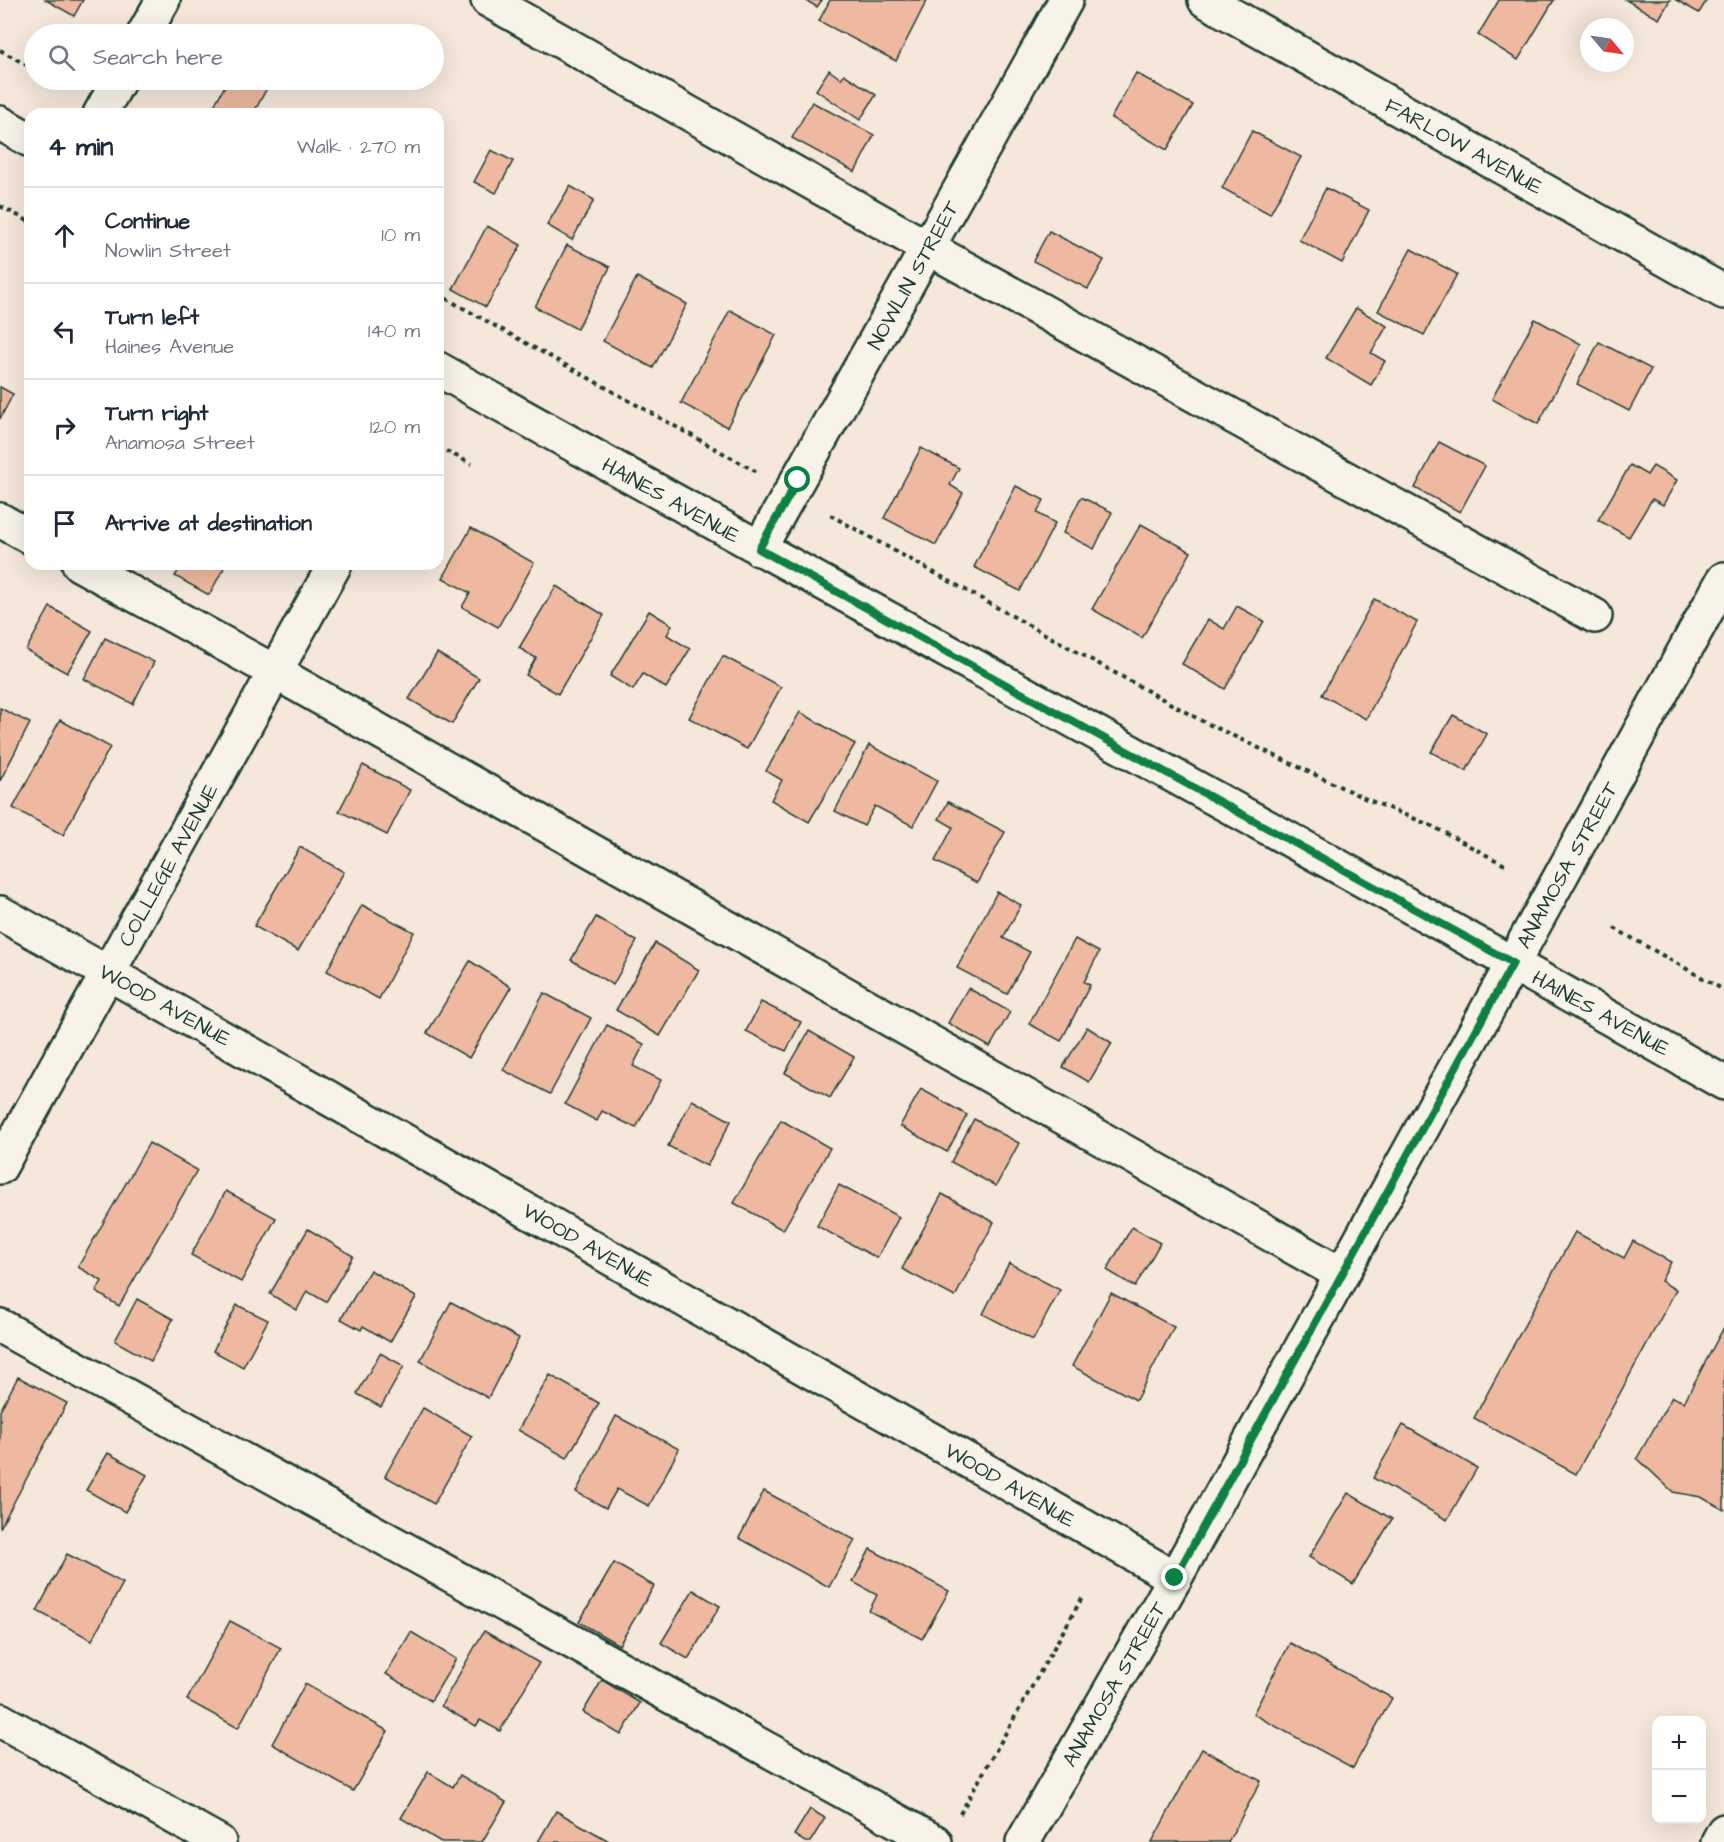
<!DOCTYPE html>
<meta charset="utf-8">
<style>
body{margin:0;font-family:"Architects Daughter",sans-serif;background:#f6f6f7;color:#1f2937}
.controls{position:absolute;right:18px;bottom:18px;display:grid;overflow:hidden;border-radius:12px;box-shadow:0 6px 24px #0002}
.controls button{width:54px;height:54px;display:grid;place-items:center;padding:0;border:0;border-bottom:2px solid #e0e1e3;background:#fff;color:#1f2937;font:30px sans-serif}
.compass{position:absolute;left:1580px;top:18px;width:54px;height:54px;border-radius:50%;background:#fff;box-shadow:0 6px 24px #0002;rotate:119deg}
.stop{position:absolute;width:18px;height:18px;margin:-14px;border:4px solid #0b8043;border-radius:50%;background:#fff}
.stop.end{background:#0b8043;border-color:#fff;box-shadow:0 2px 6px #0008}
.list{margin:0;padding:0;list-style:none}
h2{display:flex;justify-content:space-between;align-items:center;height:78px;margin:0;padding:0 24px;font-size:26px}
h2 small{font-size:20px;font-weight:400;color:#747a83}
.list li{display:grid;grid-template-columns:39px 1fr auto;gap:18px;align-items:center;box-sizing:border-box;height:96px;padding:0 24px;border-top:2px solid #e0e1e3}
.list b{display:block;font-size:22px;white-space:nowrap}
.list p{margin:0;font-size:20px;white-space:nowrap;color:#747a83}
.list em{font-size:20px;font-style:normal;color:#747a83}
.icon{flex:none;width:33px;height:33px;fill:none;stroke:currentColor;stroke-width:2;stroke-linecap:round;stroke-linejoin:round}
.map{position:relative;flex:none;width:1724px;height:1842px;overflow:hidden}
.search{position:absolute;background:#fff;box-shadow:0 6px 24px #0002;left:24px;top:24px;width:420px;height:66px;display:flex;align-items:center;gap:15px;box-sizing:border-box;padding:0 21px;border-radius:33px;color:#747a83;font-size:22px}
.panel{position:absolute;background:#fff;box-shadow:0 6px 24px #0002;left:24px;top:108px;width:420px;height:462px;border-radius:18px}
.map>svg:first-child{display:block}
.building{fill:#eeb9a0;stroke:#1f3d34;stroke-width:1.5}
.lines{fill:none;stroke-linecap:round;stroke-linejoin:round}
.minor-casing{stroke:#1f3d34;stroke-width:38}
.major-casing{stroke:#1f3d34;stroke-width:38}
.path{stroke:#1f3d34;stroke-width:4;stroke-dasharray:4.5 4.5;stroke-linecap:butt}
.minor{stroke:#f7f3e8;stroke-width:33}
.major{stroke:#f7f3e8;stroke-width:33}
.route{stroke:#0b8043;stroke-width:8}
.labels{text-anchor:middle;stroke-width:5;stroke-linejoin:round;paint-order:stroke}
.street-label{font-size:21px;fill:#1f3d34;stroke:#f7f3e8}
</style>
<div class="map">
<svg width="1724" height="1842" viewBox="0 0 1724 1842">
<rect width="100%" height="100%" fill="#f5e7da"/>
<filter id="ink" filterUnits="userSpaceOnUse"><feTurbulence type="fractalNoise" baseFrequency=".0167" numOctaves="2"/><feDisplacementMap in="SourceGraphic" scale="12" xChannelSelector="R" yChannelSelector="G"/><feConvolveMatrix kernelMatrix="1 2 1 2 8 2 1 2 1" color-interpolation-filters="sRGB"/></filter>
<g filter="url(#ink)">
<!-- building -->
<g class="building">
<path d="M46 0H83L74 16Z"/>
<path d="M805 0H822L817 7Z"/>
<path d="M830 0H927L896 61 819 21Z"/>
<path d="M1499 0H1554L1518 60 1478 35Z"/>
<path d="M1626 0H1670L1659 19Z"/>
<path d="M1676 0H1707L1699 13Z"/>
<path d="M829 70 841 79 844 74 876 95 860 120 816 90Z"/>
<path d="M1136 73 1193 105 1167 150 1111 118Z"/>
<path d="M228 80H256L268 86 253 114 210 113Z"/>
<path d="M812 102 874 135 855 172 792 138Z"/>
<path d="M1252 131 1301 157 1270 214 1222 188Z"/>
<path d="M491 150 513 161 496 193 474 182Z"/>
<path d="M570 186 594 200 572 240 547 225Z"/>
<path d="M1326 188 1369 210 1342 263 1299 240Z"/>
<path d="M487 226 521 245 486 307 453 289Z"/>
<path d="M1049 231 1104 260 1088 289 1033 261Z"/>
<path d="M567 245 610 267 577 329 535 307Z"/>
<path d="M1411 249 1457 274 1424 335 1378 311Z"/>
<path d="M637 277 687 304 653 368 603 341Z"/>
<path d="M1356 308 1387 326 1371 353 1385 361 1371 385 1326 358Z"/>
<path d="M730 310 776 335 727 427 681 403Z"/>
<path d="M1535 319 1581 344 1538 424 1492 399Z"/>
<path d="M1599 342 1651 369 1629 411 1577 384Z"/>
<path d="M0 387 13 394 0 419Z"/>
<path d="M1439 442 1485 466 1460 512 1415 488Z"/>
<path d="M921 448 959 468 950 485 963 493 936 545 884 518Z"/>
<path d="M1630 465 1647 475 1653 466 1677 480 1663 505 1652 499 1629 537 1598 520Z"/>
<path d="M1016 486 1044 500 1037 513 1055 523 1020 591 974 567Z"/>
<path d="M1081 497 1112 512 1094 549 1063 533Z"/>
<path d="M1141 524 1191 552 1142 638 1092 609Z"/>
<path d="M471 528 534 563 498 627 462 607 470 593 443 578Z"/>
<path d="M183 564H226L209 595 175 576Z"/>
<path d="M556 586 604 615 558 694 526 675 536 658 519 648Z"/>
<path d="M1374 599 1417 622 1366 719 1322 695Z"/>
<path d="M1237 606 1264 621 1225 689 1182 664 1208 619 1224 629Z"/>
<path d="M50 607 92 631 67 673 26 650Z"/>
<path d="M649 611 672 625 667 635 690 649 666 688 643 674 633 690 610 676Z"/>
<path d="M105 638 154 662 133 704 84 679Z"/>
<path d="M437 653 479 678 452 724 409 699Z"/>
<path d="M723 656 781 687 747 749 689 718Z"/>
<path d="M0 708 30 723 0 781Z"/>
<path d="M800 712 855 744 809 822 771 800 782 780 766 771Z"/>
<path d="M1453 715 1487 734 1466 771 1431 752Z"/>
<path d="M60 720 110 747 63 835 13 808Z"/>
<path d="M869 745 937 781 913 826 875 806 864 826 835 811Z"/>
<path d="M363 765 410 790 387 835 339 811Z"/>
<path d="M948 802 1005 832 977 883 935 861 953 827 939 819Z"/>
<path d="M300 847 344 872 298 951 254 926Z"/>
<path d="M997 892 1021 905 1003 938 1030 952 1007 994 957 968Z"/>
<path d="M362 905 414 932 379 999 327 971Z"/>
<path d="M596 917 637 941 613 985 571 960Z"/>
<path d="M1075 939 1099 952 1084 982 1090 985 1061 1041 1029 1024Z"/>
<path d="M655 943 699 970 660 1036 616 1010Z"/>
<path d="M470 961 511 987 469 1058 427 1033Z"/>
<path d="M968 988 1010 1012 990 1047 948 1023Z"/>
<path d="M544 993 591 1018 550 1094 503 1070Z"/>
<path d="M761 1002 801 1022 786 1051 746 1031Z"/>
<path d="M607 1025 644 1044 633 1066 661 1080 636 1128 602 1111 597 1121 565 1104Z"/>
<path d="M1087 1027 1112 1043 1089 1082 1063 1067Z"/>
<path d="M809 1031 854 1057 830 1098 785 1073Z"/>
<path d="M921 1089 967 1115 947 1152 900 1126Z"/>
<path d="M692 1100 731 1121 707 1166 668 1146Z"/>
<path d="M974 1119 1019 1143 996 1186 951 1162Z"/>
<path d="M781 1120 830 1148 783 1230 734 1203Z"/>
<path d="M149 1143 197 1170 119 1306 96 1292 102 1281 78 1267Z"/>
<path d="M839 1185 899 1217 877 1258 817 1226Z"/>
<path d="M226 1191 276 1218 241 1282 191 1255Z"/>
<path d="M942 1194 994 1222 955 1297 902 1269Z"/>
<path d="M1132 1227 1160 1243 1135 1287 1107 1270Z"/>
<path d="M308 1229 353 1256 326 1302 307 1291 297 1310 270 1294Z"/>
<path d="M1575 1232 1624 1258 1633 1241 1671 1262 1661 1281 1676 1290 1576 1474 1474 1418Z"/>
<path d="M1009 1263 1060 1290 1033 1340 983 1314Z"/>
<path d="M370 1270 416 1297 390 1342 363 1326 361 1330 341 1319Z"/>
<path d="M1111 1293 1174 1327 1136 1400 1072 1366Z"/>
<path d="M137 1299 173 1319 151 1361 115 1341Z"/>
<path d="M451 1302 519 1338 488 1398 420 1361Z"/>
<path d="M237 1305 268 1320 243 1367 213 1351Z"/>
<path d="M1724 1327V1510L1701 1497 1673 1492 1637 1458 1672 1397 1684 1402Z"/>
<path d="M380 1353 404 1366 381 1407 357 1394Z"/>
<path d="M550 1375 599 1403 567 1458 518 1430Z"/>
<path d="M18 1377 67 1403 0 1528V1411Z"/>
<path d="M423 1408 472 1436 434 1504 385 1476Z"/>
<path d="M616 1416 679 1449 649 1506 617 1489 606 1508 576 1492Z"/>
<path d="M1403 1425 1477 1468 1447 1520 1373 1478Z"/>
<path d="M108 1453 147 1475 125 1512 86 1490Z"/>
<path d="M764 1491 855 1540 829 1587 739 1538Z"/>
<path d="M1348 1493 1392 1519 1353 1584 1309 1557Z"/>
<path d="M870 1549 949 1591 922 1639 869 1611 877 1595 853 1582Z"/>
<path d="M67 1554 123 1583 92 1640 37 1611Z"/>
<path d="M614 1563 654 1586 619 1645 579 1622Z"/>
<path d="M693 1590 720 1606 688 1659 661 1643Z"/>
<path d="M230 1621 281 1648 238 1728 187 1700Z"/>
<path d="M484 1631 539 1663 500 1731 480 1720 476 1726 441 1706Z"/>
<path d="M411 1632 456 1659 431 1701 386 1674Z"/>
<path d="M1290 1643 1392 1698 1353 1768 1253 1714Z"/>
<path d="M602 1680 640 1703 621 1735 583 1712Z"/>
<path d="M305 1684 388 1731 353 1791 272 1744Z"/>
<path d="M1202 1749 1261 1781 1228 1842H1152Z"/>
<path d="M428 1772 453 1787 460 1775 506 1802 482 1842H441L401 1818Z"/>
<path d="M810 1809 825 1818 810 1842H805L794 1835Z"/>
<path d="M556 1811 609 1841 608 1842H538Z"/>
</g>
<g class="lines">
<defs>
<g id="minor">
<path d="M488 0 928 248 1595 616"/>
<path d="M1205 0 1724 292"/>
<path d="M144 34 163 0"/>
<path d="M100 114 119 80"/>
<path d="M0 520 30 537"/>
<path d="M759 549 1066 0"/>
<path d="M79 564 275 672 1341 1274"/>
<path d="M0 913 108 973 1175 1578"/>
<path d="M0 1167 335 564"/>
<path d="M0 1326 935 1842"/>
<path d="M0 1720 219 1842"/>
<path d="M1718 1842 1724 1831"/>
</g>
<g id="major">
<path d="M0 123 30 140"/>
<path d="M438 369C865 609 1298 840 1724 1083"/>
<path d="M1023 1842 1175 1578 1724 579"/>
</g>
</defs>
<!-- minor casing -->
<use href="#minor" class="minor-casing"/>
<!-- major casing -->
<use href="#major" class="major-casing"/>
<!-- path -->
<g class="path">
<path d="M0 50 34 69"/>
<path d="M53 80 66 86"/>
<path d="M0 206 30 222"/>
<path d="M438 294 757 472"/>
<path d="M438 447 472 464"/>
<path d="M830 515 1202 721 1364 798 1432 826 1507 866"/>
<path d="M1614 928 1724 990"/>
<path d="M960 1814 1082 1598"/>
</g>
<!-- minor -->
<use href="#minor" class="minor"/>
<!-- major -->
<use href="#major" class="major"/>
</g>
</g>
<g class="lines" filter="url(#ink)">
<!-- route -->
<path class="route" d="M798 480 759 549 1513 963 1175 1578"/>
</g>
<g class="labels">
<!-- street labels -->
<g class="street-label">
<text transform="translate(1464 146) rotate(29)" y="7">FARLOW AVENUE</text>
<text transform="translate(913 275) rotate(-61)" y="7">NOWLIN STREET</text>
<text transform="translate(671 500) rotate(29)" y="7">HAINES AVENUE</text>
<text transform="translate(168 865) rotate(-61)" y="7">COLLEGE AVENUE</text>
<text transform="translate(1567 865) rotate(-61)" y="7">ANAMOSA STREET</text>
<text transform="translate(165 1005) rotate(29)" y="7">WOOD AVENUE</text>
<text transform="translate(1601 1013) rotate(29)" y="7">HAINES AVENUE</text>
<text transform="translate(588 1245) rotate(30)" y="7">WOOD AVENUE</text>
<text transform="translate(1010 1485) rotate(30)" y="7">WOOD AVENUE</text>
<text transform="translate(1114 1684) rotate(-60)" y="7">ANAMOSA STREET</text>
</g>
</g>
</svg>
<div class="controls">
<button>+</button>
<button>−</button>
</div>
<svg class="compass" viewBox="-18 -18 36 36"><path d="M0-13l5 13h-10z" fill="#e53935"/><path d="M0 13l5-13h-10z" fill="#747a83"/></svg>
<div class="stop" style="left:798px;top:480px"></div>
<div class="stop end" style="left:1175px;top:1578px"></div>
<div class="search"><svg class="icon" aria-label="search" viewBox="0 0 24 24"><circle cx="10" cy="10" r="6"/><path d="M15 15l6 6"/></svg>Search here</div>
<section class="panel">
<h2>4 min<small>Walk · 270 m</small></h2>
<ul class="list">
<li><svg class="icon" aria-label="ahead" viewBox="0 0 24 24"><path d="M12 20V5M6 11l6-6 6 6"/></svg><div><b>Continue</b><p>Nowlin Street</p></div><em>10 m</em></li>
<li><svg class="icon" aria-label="left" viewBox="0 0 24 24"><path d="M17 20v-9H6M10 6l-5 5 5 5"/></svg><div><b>Turn left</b><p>Haines Avenue</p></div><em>140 m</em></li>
<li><svg class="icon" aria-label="right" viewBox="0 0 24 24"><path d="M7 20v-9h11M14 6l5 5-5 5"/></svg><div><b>Turn right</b><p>Anamosa Street</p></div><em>120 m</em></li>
<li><svg class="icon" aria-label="arrive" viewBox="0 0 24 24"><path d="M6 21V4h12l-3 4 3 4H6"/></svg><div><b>Arrive at destination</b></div></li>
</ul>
</section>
</div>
